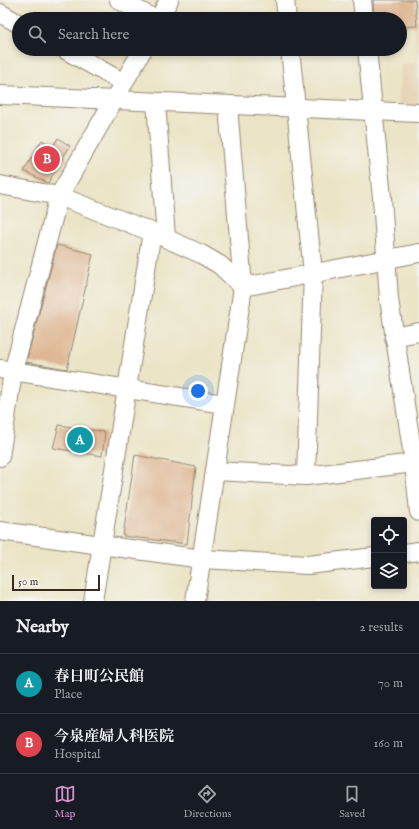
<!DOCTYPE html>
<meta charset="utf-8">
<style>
body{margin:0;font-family:"IM FELL English","Noto Serif JP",serif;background:#242831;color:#f1f3f6}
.controls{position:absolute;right:12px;bottom:12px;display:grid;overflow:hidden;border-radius:4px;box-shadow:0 2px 6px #0003}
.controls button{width:36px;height:36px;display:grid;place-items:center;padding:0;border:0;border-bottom:1px solid #363941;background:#171b24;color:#f1f3f6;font:20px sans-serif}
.scale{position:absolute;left:12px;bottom:10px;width:88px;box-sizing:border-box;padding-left:4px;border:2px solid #3b2a1e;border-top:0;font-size:11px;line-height:14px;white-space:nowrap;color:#3b2a1e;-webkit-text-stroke:3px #f6f6f2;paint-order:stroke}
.you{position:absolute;left:198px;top:391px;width:14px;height:14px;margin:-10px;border:3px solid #fff;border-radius:50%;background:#1a73e8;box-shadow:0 0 0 6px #1a73e833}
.badge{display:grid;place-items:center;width:26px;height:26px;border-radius:50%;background:#d690ce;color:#fff;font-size:13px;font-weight:700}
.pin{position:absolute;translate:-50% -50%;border:2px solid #fff;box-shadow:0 1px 4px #0006}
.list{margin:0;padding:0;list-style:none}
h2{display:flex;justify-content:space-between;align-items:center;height:52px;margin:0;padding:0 16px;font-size:17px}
h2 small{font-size:13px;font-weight:400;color:#9ea1a6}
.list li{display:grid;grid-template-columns:26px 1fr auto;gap:12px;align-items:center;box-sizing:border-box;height:60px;padding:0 16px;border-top:1px solid #363941}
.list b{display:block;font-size:15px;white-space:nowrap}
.list p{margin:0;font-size:13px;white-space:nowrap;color:#9ea1a6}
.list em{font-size:13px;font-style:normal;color:#9ea1a6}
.icon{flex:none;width:22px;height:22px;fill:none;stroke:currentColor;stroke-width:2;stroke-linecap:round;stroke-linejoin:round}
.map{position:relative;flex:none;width:419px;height:601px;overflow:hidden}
.search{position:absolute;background:#171b24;box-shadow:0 2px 6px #0003;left:12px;right:12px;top:12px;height:44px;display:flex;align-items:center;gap:10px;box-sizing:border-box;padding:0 14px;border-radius:22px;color:#9ea1a6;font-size:15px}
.sheet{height:172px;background:#171b24}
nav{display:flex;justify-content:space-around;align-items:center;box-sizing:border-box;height:56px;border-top:1px solid #363941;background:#171b24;font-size:11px;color:#9ea1a6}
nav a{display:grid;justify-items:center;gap:2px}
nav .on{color:#d690ce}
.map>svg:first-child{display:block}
.built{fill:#e6d6b7}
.building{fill:#deb692}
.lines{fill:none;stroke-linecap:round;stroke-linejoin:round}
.minor-casing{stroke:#938772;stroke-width:20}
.minor{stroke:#fff;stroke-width:18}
</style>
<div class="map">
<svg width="419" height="601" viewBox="0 0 419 601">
<rect width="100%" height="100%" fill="#f6f6f2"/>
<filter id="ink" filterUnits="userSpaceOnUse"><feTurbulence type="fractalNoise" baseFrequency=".025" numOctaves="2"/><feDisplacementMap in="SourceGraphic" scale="8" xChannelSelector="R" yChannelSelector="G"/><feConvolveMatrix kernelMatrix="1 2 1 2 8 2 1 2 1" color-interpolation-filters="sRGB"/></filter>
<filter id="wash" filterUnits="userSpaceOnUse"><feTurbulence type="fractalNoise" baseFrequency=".012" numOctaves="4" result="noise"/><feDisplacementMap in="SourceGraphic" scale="16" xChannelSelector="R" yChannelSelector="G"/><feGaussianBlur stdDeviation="0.9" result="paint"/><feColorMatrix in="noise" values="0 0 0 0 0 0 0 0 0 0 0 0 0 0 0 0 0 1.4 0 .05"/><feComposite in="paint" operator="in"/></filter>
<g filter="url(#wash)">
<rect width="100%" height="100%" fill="#ebe4c6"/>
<!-- built -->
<path class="built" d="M368 0H419V106L398 105 401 65 418 63 414 28 400 29V19H370Z"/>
<g id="blocks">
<!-- building -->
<g class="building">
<path d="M373 0H415L417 26 400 27V19H374Z"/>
<path d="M58 138 70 146 48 183 24 171 42 140 53 147Z"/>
<path d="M57 245 93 254 67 369 26 362Z"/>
<path d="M59 425 105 432 102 456 53 448Z"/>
<path d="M135 455 196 467 187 544 123 536Z"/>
</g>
</g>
</g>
<g filter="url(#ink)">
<use href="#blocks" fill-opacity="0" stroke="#938772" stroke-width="1"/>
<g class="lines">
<defs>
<g id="minor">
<path d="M119 0 155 19"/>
<path d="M285 0 287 19"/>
<path d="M362 0 364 19"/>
<path d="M0 13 19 24"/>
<path d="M159 19 169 0"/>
<path d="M64 49 124 83"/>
<path d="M290 49 313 273 306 476"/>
<path d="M367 49 382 198 389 299 414 463 419 512"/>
<path d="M0 95 419 113"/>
<path d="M156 102 166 238"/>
<path d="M0 185 59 196 152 232 201 254 220 265 243 287 419 253"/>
<path d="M394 337 419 332"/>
<path d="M0 369 224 404"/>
<path d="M0 457 13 372 59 196 143 49"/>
<path d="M215 471 306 476 414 463"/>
<path d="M0 531 202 559 308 565 374 557"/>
<path d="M404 553 419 551"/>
<path d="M93 601 152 232"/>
<path d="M195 601 243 287 228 106"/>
</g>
</defs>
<!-- minor casing -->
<use href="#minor" class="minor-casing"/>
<!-- minor -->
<use href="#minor" class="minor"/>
</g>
</g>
</svg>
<div class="controls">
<button><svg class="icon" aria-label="locate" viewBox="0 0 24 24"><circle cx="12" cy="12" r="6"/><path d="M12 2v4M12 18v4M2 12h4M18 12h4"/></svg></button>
<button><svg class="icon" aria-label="layers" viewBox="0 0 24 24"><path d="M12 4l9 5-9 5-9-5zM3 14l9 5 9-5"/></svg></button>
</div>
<div class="scale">50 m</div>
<div class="you"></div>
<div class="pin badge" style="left:80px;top:440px;background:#0f9aa8">A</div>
<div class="pin badge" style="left:47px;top:159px;background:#e0444e">B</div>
<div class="search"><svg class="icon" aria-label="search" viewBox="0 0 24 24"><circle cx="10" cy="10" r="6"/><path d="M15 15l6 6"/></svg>Search here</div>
</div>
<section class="sheet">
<h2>Nearby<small>2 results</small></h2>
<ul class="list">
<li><span class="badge" style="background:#0f9aa8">A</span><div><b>春日町公民館</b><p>Place</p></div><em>70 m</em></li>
<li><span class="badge" style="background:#e0444e">B</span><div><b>今泉産婦人科医院</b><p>Hospital</p></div><em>160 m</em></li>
</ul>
</section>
<nav>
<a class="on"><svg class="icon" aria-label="map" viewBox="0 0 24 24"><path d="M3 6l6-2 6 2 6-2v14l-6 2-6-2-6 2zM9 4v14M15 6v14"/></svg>Map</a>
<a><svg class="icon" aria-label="directions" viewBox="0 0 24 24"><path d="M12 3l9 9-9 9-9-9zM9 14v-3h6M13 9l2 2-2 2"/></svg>Directions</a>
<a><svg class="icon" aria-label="saved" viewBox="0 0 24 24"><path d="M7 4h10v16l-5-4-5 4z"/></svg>Saved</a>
</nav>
